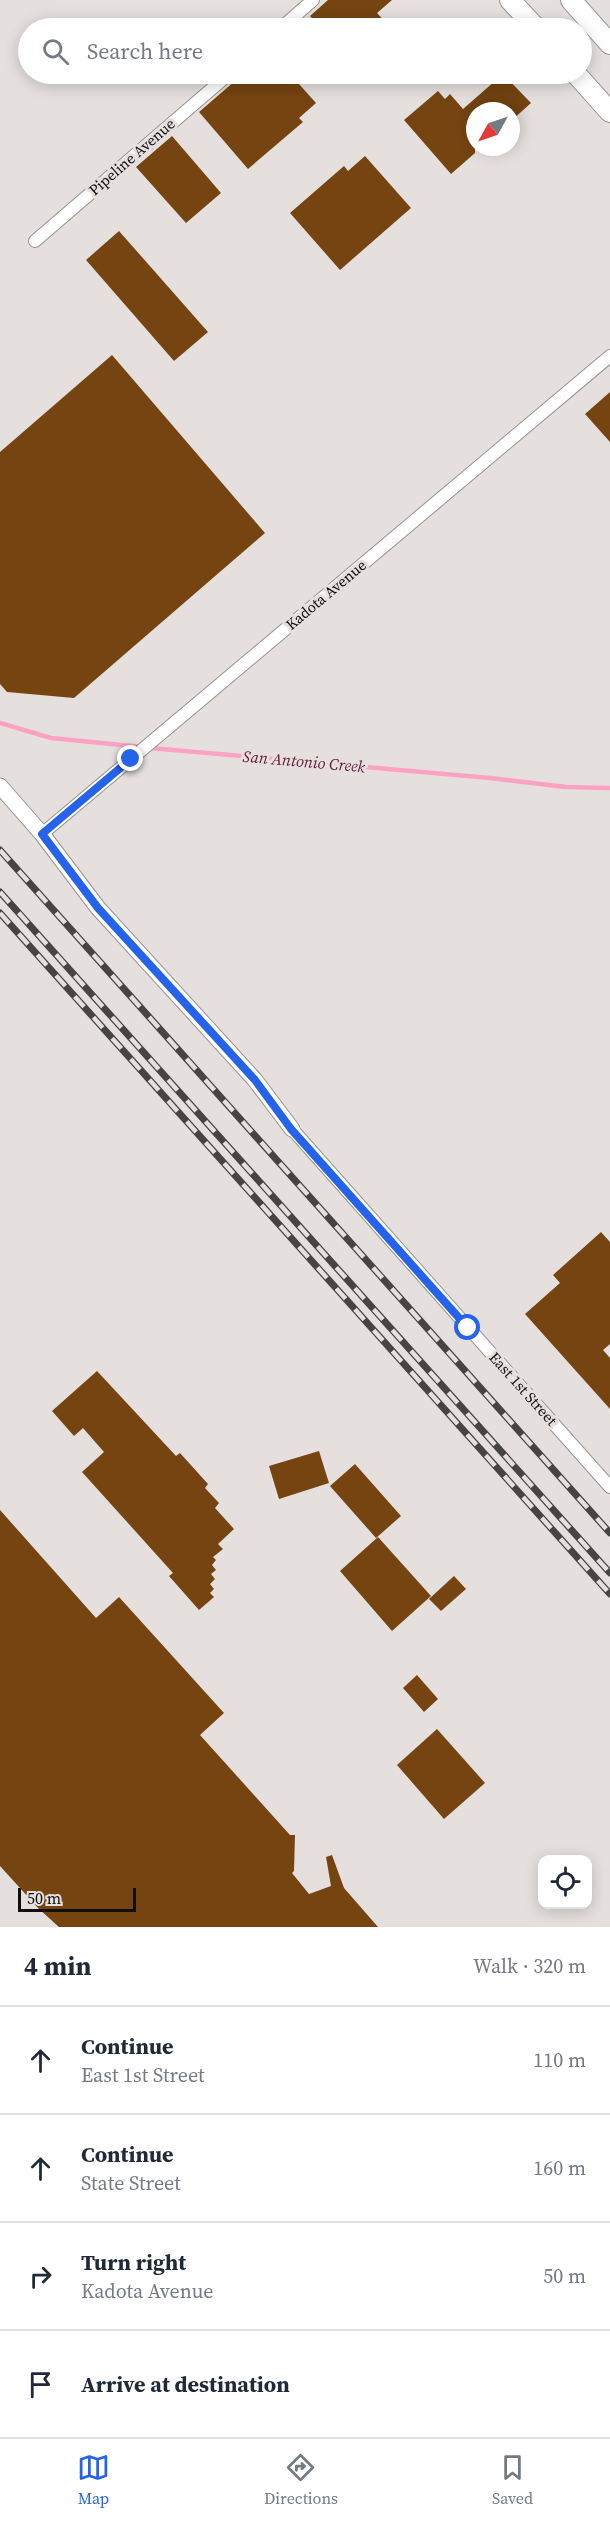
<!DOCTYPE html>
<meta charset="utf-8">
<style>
body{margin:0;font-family:"Source Serif 4",serif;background:#f6f6f7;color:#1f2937}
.controls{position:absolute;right:18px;bottom:18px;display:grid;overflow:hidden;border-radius:12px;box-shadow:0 3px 15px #0003}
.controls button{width:54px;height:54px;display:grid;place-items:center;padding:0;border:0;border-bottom:2px solid #e0e1e3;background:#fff;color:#1f2937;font:30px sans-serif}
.compass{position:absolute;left:466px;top:102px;width:54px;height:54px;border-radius:50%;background:#fff;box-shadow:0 3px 15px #0003;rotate:230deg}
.scale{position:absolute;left:18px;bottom:15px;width:118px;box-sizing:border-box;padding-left:6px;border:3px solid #0f0e0d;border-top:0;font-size:16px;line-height:21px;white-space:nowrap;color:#0f0e0d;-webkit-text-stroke:4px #e5e0de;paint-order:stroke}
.stop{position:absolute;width:18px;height:18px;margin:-14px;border:4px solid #2563eb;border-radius:50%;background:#fff}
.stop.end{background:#2563eb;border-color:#fff;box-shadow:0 2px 6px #0008}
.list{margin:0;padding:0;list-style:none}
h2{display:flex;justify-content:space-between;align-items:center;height:78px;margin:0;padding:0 24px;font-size:26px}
h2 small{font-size:20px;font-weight:400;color:#747a83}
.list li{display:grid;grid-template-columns:39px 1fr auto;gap:18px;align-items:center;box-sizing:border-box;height:108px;padding:0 24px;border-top:2px solid #e0e1e3}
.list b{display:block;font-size:22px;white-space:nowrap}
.list p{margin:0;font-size:20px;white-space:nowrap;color:#747a83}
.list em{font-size:20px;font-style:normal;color:#747a83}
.icon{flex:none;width:33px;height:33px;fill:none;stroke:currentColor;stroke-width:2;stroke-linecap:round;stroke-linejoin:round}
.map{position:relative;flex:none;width:610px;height:1927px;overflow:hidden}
.search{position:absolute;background:#fff;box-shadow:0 3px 15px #0003;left:18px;right:18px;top:18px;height:66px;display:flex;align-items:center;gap:15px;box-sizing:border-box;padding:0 21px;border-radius:33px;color:#747a83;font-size:22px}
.sheet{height:510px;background:#fff}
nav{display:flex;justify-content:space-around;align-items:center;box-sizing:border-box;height:84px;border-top:2px solid #e0e1e3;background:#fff;font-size:16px;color:#747a83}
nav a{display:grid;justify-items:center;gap:3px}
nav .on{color:#2563eb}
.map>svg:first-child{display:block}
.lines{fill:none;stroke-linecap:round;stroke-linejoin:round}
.stream{stroke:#fda2c3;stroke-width:4.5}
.building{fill:#754411}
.minor-casing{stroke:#979291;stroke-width:14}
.tertiary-casing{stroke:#979291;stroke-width:17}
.primary-casing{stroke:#979291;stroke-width:22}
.minor{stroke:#fff;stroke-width:12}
.tertiary{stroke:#fff;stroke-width:15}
.primary{stroke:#fff;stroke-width:20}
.rail-casing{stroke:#474544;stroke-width:7}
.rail{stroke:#e5e0de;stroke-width:4.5;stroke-dasharray:14;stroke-linecap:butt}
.route{stroke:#2563eb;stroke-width:8}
.labels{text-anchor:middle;stroke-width:6;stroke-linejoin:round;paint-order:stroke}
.street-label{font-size:15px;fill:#0f0e0d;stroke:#e5e0de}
.water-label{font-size:16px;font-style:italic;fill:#64153a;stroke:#e5e0de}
</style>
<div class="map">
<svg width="610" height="1927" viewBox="0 0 610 1927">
<rect width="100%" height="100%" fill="#e5e0de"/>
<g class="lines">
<!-- stream -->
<g class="stream">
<path d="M0 723 51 738 142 747"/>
<path d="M150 748 490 778 566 787 610 788"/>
</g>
</g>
<!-- building -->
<g class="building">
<path d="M328 0H392L377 13 391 28H321L310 16Z"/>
<path d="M243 74H290L316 103 299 118 303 122 248 169 199 112Z"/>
<path d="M503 74 531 103 511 121V111H475V153L451 174 404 120 438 91 445 99 450 94 463 109Z"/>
<path d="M172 136 221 193 186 223 136 167Z"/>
<path d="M365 156 411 208 340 270 290 213 344 166 348 171Z"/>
<path d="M119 231 208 332 174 361 86 260Z"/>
<path d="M112 355 265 533 74 698 7 692 0 684V452Z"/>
<path d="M610 392V442L585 414Z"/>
<path d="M601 1232 610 1242V1344L603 1350 610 1358V1409L525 1314 560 1283 553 1275Z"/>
<path d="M97 1371 176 1456 180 1453 208 1484 205 1488 219 1503 215 1508 234 1529 218 1544 223 1549 213 1557 216 1560 212 1565 216 1570 211 1574 215 1579 210 1584 214 1589 210 1593 214 1597 199 1610 169 1576 173 1573 82 1472 104 1452 83 1428 74 1436 52 1411Z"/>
<path d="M319 1451 329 1483 279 1499 269 1466Z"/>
<path d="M355 1464 401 1516 376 1538 330 1486Z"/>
<path d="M0 1510 96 1618 119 1597 224 1713 200 1735 290 1835H295L294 1871 292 1873 309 1894 331 1886 326 1857 332 1855 344 1888 378 1927H59L39 1909 0 1866Z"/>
<path d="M378 1537 431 1596 392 1631 340 1571Z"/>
<path d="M454 1576 466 1589 441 1611 429 1599Z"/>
<path d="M417 1675 438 1699 424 1712 403 1688Z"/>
<path d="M437 1729 485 1783 444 1819 397 1765Z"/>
</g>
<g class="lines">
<defs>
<g id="minor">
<path d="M281 28 313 0"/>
<path d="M35 241 229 74"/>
<path d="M42 834 610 356"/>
<path d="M292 1129 610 1487"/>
</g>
<path id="tertiary" d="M0 786 42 834 98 908 255 1080 292 1129"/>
<g id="primary">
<path d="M510 0 536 28"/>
<path d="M571 0 610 44"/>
<path d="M576 74 610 112"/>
</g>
</defs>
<!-- minor casing -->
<use href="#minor" class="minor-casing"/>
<!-- tertiary casing -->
<use href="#tertiary" class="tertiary-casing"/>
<!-- primary casing -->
<use href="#primary" class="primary-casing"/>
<!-- minor -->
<use href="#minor" class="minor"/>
<!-- tertiary -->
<use href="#tertiary" class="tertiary"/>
<!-- primary -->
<use href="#primary" class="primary"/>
<defs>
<g id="rail">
<path d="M0 850 610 1533"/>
<path d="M0 892 610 1573"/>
<path d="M0 913 610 1594"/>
</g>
</defs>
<!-- rail casing -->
<use href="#rail" class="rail-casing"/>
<!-- rail -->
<use href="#rail" class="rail"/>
</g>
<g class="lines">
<!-- route -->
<path class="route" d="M131 759 42 834 98 908 255 1080 291 1129 468 1328"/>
</g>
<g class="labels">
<!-- street labels -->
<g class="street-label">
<text transform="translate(132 157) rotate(-41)" y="5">Pipeline Avenue</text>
<text transform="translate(326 595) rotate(-40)" y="5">Kadota Avenue</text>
<text transform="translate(523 1389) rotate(48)" y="5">East 1st Street</text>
</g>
<!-- water labels -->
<g class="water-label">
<text transform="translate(304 761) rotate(5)" y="6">San Antonio Creek</text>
</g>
</g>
</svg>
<div class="controls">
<button><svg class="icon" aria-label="locate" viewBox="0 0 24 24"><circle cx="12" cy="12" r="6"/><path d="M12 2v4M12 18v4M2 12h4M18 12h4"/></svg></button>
</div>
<svg class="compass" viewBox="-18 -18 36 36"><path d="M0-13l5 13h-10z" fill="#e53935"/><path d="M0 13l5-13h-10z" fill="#747a83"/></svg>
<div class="scale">50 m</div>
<div class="stop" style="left:468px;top:1328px"></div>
<div class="stop end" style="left:131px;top:759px"></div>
<div class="search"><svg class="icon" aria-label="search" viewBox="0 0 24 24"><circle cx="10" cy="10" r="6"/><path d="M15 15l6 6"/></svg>Search here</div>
</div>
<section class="sheet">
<h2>4 min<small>Walk · 320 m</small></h2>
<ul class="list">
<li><svg class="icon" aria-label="ahead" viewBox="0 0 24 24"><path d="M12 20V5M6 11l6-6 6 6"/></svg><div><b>Continue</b><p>East 1st Street</p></div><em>110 m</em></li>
<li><svg class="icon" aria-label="ahead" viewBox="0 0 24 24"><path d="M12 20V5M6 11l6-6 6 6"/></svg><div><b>Continue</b><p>State Street</p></div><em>160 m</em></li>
<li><svg class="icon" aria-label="right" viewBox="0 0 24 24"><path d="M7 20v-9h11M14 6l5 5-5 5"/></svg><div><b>Turn right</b><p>Kadota Avenue</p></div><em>50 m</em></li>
<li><svg class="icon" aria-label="arrive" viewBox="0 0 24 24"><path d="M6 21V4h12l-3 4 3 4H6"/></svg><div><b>Arrive at destination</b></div></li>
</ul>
</section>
<nav>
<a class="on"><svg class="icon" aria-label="map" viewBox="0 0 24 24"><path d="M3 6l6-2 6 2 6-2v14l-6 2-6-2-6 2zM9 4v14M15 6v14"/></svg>Map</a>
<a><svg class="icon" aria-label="directions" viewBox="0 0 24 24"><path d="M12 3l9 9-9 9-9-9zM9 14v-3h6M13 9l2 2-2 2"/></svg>Directions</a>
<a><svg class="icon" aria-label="saved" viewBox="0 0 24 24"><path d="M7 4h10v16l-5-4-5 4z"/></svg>Saved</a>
</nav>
